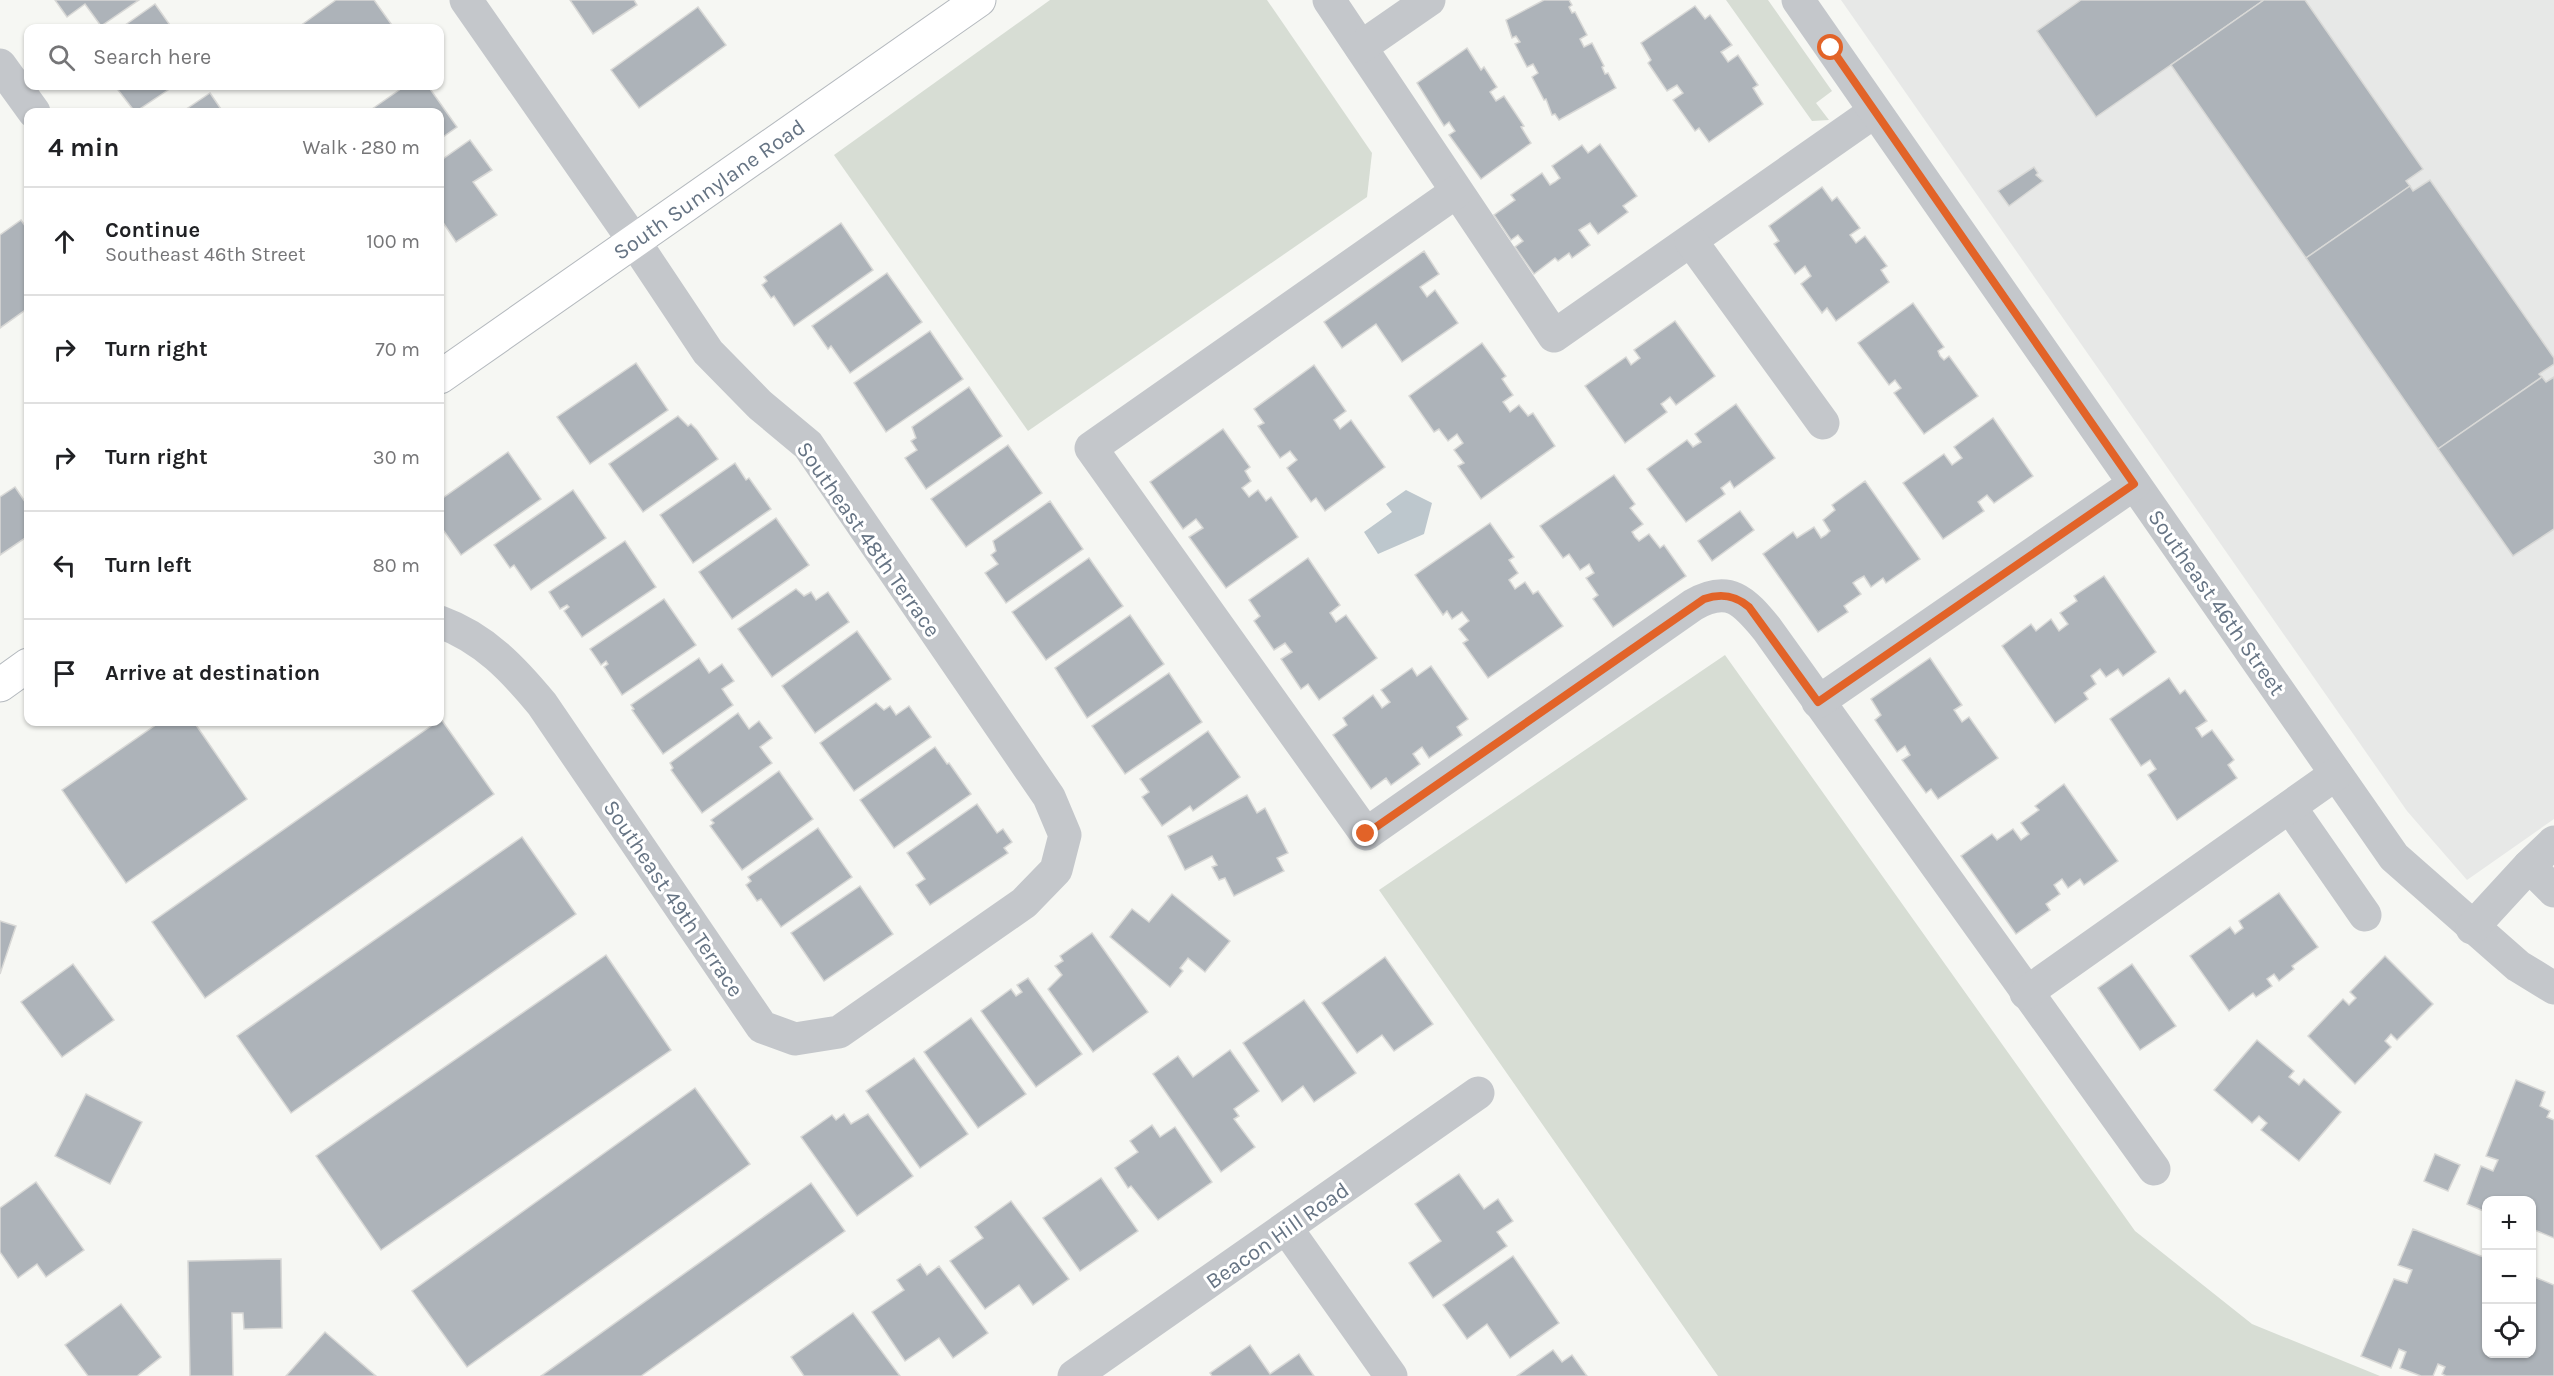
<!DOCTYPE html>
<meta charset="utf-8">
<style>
body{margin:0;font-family:Karla,sans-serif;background:#f6f6f6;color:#202124}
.controls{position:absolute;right:18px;bottom:18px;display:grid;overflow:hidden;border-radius:12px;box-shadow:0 2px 4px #0004}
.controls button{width:54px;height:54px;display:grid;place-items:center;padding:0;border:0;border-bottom:2px solid #e0e0e0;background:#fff;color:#202124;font:30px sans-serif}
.stop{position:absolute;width:18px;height:18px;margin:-14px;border:4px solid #e26328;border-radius:50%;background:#fff}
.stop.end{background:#e26328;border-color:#fff;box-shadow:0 2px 6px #0008}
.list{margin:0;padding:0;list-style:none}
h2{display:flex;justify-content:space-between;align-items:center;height:78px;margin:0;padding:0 24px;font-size:26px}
h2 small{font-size:20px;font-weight:400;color:#757577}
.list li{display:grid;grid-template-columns:39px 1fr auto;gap:18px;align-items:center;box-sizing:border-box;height:108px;padding:0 24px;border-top:2px solid #e0e0e0}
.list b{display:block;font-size:22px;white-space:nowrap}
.list p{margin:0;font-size:20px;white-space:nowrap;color:#757577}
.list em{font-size:20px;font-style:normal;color:#757577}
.icon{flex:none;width:33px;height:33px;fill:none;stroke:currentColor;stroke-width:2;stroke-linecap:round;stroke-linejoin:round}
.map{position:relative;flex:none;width:2554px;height:1376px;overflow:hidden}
.search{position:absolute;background:#fff;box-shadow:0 2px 4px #0004;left:24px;top:24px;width:420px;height:66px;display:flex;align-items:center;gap:15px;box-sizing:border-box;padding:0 21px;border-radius:12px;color:#757577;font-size:22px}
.panel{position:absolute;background:#fff;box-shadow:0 2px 4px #0004;left:24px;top:108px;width:420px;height:618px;border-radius:12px}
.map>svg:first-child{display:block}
.built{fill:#e7e8e7}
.green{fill:#d7ddd4}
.water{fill:#bdc7cd}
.building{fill:#adb3b9;stroke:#d8d8d6;stroke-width:1.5}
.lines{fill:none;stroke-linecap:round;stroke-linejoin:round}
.secondary-casing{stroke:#b4b9be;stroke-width:35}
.street{stroke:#c4c7cb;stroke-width:33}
.secondary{stroke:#fff;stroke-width:33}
.route{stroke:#e26328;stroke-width:8}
.labels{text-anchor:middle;stroke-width:6;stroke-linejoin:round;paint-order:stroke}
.street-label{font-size:22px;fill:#667484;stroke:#fff}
</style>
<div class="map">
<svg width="2554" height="1376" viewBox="0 0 2554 1376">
<rect width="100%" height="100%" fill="#f6f7f3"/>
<!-- built -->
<path class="built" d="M1841 0H2554V819L2467 880 2407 811Z"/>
<!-- green -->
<g class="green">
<path d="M1050 0H1267L1372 153 1367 197 1028 431 834 155Z"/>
<path d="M1726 0H1768L1832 91 1816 103 1829 120 1812 121Z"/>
<path d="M1725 655 2135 1231 2252 1324 2380 1376H1718L1379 890Z"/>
</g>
<!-- water -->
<path class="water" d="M1406 490 1432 503 1424 534 1378 554 1364 532 1392 512 1386 504Z"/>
<!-- building -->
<g class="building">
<path d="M55 0H139L101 26 85 4 67 17Z"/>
<path d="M336 0H374L394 28H302L300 26Z"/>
<path d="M570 0H634L637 5 593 34Z"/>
<path d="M1544 0H1569L1572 5 1569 7 1572 13 1575 12 1587 35 1580 39 1584 47 1592 43 1604 66 1602 67 1605 74 1608 73 1616 88 1559 120 1555 114 1552 115 1546 99 1544 100 1532 77 1538 73 1533 64 1527 67 1515 44 1520 42 1516 36 1512 38 1506 20Z"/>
<path d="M2081 0H2264L2096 117 2037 31Z"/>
<path d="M2264 0H2305L2423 169 2406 181 2410 186 2306 258 2171 65Z"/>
<path d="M155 4 172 28H121Z"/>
<path d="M1695 6 1705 19 1710 15 1732 45 1721 52 1728 62 1738 55 1758 85 1753 88 1763 104 1709 142 1699 128 1695 131 1673 100 1683 93 1677 85 1667 91 1648 63 1651 60 1641 43Z"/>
<path d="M698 7 726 45 639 108 611 70Z"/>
<path d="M1467 48 1481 70 1484 67 1497 87 1490 92 1496 101 1504 96 1524 126 1521 127 1531 143 1481 179 1449 135 1455 131 1449 122 1444 126 1417 83Z"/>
<path d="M115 86H174L135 112Z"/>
<path d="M405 86H428L457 127 440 139V112H375L372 109Z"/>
<path d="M210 93 223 112H182Z"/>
<path d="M470 140 492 170 473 182 497 215 456 242 440 218V161Z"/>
<path d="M1600 144 1637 196 1623 206 1628 212 1598 234 1590 223 1579 230 1590 245 1572 258 1569 253 1558 261 1555 258 1534 274 1515 247 1523 241 1518 235 1511 240 1494 215 1515 200 1511 195 1542 173 1550 185 1555 182 1560 178 1552 166 1582 145 1588 153Z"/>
<path d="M2034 167 2038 173 2036 175 2043 181 2009 206 1998 191Z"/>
<path d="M2430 180 2554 358V364L2539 374 2542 377 2438 449 2306 258 2410 186 2413 191Z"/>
<path d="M1822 187 1832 201 1837 197 1860 228 1850 235 1856 243 1865 236 1887 266 1881 270 1889 282 1836 321 1827 308 1822 313 1801 284 1811 276 1805 266 1795 274 1774 244 1779 241 1769 226Z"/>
<path d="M21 220 28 230V308L0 328V235Z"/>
<path d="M841 223 873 270 794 326 774 296 771 298 762 285 767 281 764 277Z"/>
<path d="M1424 251 1439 274 1420 287 1427 297 1435 290 1458 323 1402 362 1376 324 1342 348 1324 322Z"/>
<path d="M887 273 922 322 850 373 831 346 828 349 812 326Z"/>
<path d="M1913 303 1944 347 1938 351 1940 356 1944 360 1949 356 1978 396 1924 434 1894 393 1901 388 1895 380 1889 385 1858 343Z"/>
<path d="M1675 321 1715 376 1676 405 1670 397 1665 401 1661 404 1667 412 1625 443 1585 386 1626 357 1631 365 1640 358 1634 350Z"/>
<path d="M930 331 963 379 886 432 854 383Z"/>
<path d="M1482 343 1506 376 1502 379 1513 395 1503 402 1510 412 1519 405 1528 416 1533 413 1555 446 1481 499 1458 466 1464 463 1454 450 1463 443 1457 434 1448 441 1439 429 1434 432 1409 396Z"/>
<path d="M636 363 668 410 590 464 557 417Z"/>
<path d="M1314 365 1346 411 1334 420 1340 429 1351 420 1385 467 1325 511 1316 498 1311 502 1287 468 1297 460 1290 451 1280 458 1258 426 1264 423 1254 409Z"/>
<path d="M2542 377 2546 382 2554 377V529L2513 556 2438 449Z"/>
<path d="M969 387 1002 436 926 489 905 458 917 450 911 441 916 438 912 427Z"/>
<path d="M1736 404 1775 458 1734 488 1730 481 1721 488 1725 494 1686 522 1647 469 1687 440 1693 447 1701 442 1695 434Z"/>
<path d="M678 416 688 426 691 424 697 430 718 459 643 512 609 464Z"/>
<path d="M1993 418 2033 476 1994 503 1987 495 1978 502 1984 511 1943 539 1903 483 1944 454 1952 465 1962 458 1954 447Z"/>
<path d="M1223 429 1250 467 1245 471 1251 481 1242 488 1249 497 1258 490 1266 501 1271 497 1298 537 1226 588 1189 537 1203 528 1200 524 1196 519 1183 529 1150 482Z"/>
<path d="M1008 445 1042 493 966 547 931 499Z"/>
<path d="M508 452 541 499 461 555 441 527 440 528V500Z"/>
<path d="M735 463 746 480 749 478 771 509 693 563 660 515Z"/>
<path d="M1614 475 1635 504 1630 508 1643 524 1632 532 1635 537 1639 541 1649 534 1660 548 1664 545 1686 576 1613 627 1593 599 1598 595 1586 578 1594 573 1589 564 1580 570 1569 554 1563 558 1540 526Z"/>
<path d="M1865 481 1920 559 1886 583 1883 578 1871 587 1864 576 1857 580 1853 583 1861 594 1844 606 1848 612 1818 632 1763 554 1793 532 1797 538 1814 527 1821 538 1826 535 1830 531 1823 520 1835 510 1832 505Z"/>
<path d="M15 487 28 506V536L0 555V497Z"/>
<path d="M573 490 606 538 531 590 514 565 510 568 494 545Z"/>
<path d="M1050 501 1083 549 1006 603 985 573 998 564 991 555 996 551 993 541Z"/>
<path d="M1740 511 1754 530 1712 561 1698 541Z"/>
<path d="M776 518 809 565 732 619 699 572Z"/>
<path d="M1490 523 1514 557 1509 560 1518 573 1509 580 1515 589 1525 582 1533 594 1538 591 1563 626 1488 678 1463 643 1468 640 1459 629 1469 621 1462 612 1452 619 1447 611 1443 615 1415 575Z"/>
<path d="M625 541 656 587 582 637 564 611 569 607 567 605 560 609 549 592Z"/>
<path d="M1089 558 1123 606 1046 660 1012 612Z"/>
<path d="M1308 558 1340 605 1330 613 1336 622 1346 615 1377 658 1319 700 1308 684 1301 689 1281 659 1292 652 1285 643 1274 650 1254 621 1260 616 1249 600Z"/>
<path d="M2104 576 2156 652 2123 676 2118 669 2106 677 2100 669 2091 676 2096 684 2084 693 2088 699 2055 723 2002 646 2031 624 2036 631 2051 619 2059 631 2068 624 2060 613 2077 601 2074 596Z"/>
<path d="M796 589 804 596 811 592 816 600 828 592 849 622 772 677 738 629Z"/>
<path d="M664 599 696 645 622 695 604 667 608 664 606 661 601 665 590 649Z"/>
<path d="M1130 615 1164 664 1087 718 1055 668Z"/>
<path d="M857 631 891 679 815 733 782 686Z"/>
<path d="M699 658 709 673 722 664 734 681 722 689 733 705 663 754 632 710 634 709 631 705Z"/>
<path d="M1930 658 1962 705 1954 710 1962 722 1969 717 1998 758 1938 799 1931 789 1926 793 1902 760 1910 755 1905 746 1897 752 1875 720 1881 715 1871 699Z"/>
<path d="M1431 666 1468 719 1457 727 1462 735 1429 758 1422 747 1413 754 1420 764 1391 785 1386 778 1371 789 1333 735 1347 725 1343 718 1373 695 1382 708 1390 702 1381 690 1412 668 1417 676Z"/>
<path d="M1169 673 1202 722 1125 774 1092 726Z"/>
<path d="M2169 678 2180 694 2185 690 2207 721 2196 728 2202 737 2212 730 2234 760 2228 765 2237 778 2177 820 2148 775 2156 769 2150 760 2141 766 2110 719Z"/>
<path d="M876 703 884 710 890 706 896 715 909 706 931 737 854 791 820 743Z"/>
<path d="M738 713 749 729 759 721 772 738 760 747 772 763 702 813 671 770 673 768 670 763Z"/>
<path d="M441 719 494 794 205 998 152 922Z"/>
<path d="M160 722H194L247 799 126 883 62 790Z"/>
<path d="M1208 731 1240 777 1193 811 1190 806 1162 826 1142 797 1149 792 1140 779Z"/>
<path d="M935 747 947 764 949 763 971 794 894 848 860 800Z"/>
<path d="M779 771 813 819 742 870 710 826 714 823 711 820Z"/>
<path d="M2064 784 2118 861 2084 885 2080 879 2068 888 2062 879 2054 885 2060 894 2046 904 2050 910 2016 934 1961 856 1992 834 1997 840 2013 829 2021 840 2029 834 2021 823 2039 810 2035 806Z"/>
<path d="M1247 795 1257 813 1265 808 1288 853 1277 858 1284 871 1234 896 1225 878 1219 880 1212 867 1217 865 1212 856 1185 870 1168 836Z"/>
<path d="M977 804 997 833 1003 829 1012 842 1004 848 1008 853 930 905 916 885 925 879 907 853Z"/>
<path d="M818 828 852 877 781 927 761 899 757 901 746 885 751 881 748 877Z"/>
<path d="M522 837 576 914 291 1113 237 1036Z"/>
<path d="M860 886 893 934 824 981 791 933Z"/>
<path d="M2279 893 2318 947 2292 966 2294 969 2279 981 2274 974 2267 979 2272 986 2256 997 2253 993 2229 1011 2190 956 2230 927 2235 934 2243 928 2239 921Z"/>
<path d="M1172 894 1230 941 1205 972 1188 958 1180 968 1183 971 1170 987 1110 937 1132 909 1149 922Z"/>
<path d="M0 921 16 926 0 974Z"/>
<path d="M1092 933 1148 1012 1093 1052 1048 989 1062 975 1055 966 1063 961 1060 956Z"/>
<path d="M606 955 671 1050 381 1250 316 1156Z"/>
<path d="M2385 956 2433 1004 2397 1040 2391 1034 2385 1041 2391 1047 2355 1084 2308 1036 2343 999 2349 1005 2356 998 2350 992Z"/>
<path d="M1385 957 1433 1024 1394 1051 1382 1035 1357 1053 1322 1003Z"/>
<path d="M73 964 114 1020 62 1057 21 1002Z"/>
<path d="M2132 964 2176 1026 2140 1050 2098 988Z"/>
<path d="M1028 978 1082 1054 1036 1087 981 1011 1011 989 1016 996 1022 992 1017 985Z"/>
<path d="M1304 1000 1356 1073 1314 1102 1303 1086 1282 1102 1243 1043Z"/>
<path d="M971 1018 1026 1094 978 1128 924 1052Z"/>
<path d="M2257 1040 2294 1071 2289 1077 2299 1085 2304 1079 2341 1112 2299 1161 2261 1130 2267 1123 2259 1116 2252 1123 2214 1090Z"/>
<path d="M1230 1050 1259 1091 1234 1109 1239 1116 1234 1119 1255 1147 1221 1172 1153 1074 1178 1056 1193 1077Z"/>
<path d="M914 1058 968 1134 920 1168 866 1091Z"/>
<path d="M2516 1080 2545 1092 2540 1106 2550 1111 2547 1117 2554 1120V1238L2532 1229V1200H2486V1212L2467 1204 2481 1166 2493 1171 2498 1160 2486 1156Z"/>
<path d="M695 1088 750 1164 467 1367 412 1291Z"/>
<path d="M86 1094 142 1122 110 1184 55 1156Z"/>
<path d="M844 1114 851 1124 868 1114 913 1176 857 1216 801 1137 832 1115 836 1120Z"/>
<path d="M1152 1125 1160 1137 1175 1127 1212 1182 1158 1220 1131 1186 1128 1188 1115 1168 1138 1152 1130 1141Z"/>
<path d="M2435 1154 2460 1165 2448 1191 2424 1181Z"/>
<path d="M1459 1174 1484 1209 1498 1199 1513 1221 1497 1232 1507 1246 1433 1298 1409 1263 1441 1241 1415 1204Z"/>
<path d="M1101 1178 1138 1231 1080 1271 1043 1218Z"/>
<path d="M36 1182 84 1250 46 1277 37 1264 18 1278 0 1252V1208Z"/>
<path d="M811 1183 845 1231 641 1376H541Z"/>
<path d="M1011 1201 1069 1279 1033 1305 1019 1285 985 1309 950 1261 983 1238 975 1227Z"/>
<path d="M2413 1229 2486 1258V1354H2532V1276L2554 1285V1376H2446L2442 1374 2445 1367 2438 1364 2433 1376H2421L2400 1368 2406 1352 2399 1349 2391 1368 2361 1356 2394 1279 2407 1283 2412 1270 2398 1265Z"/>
<path d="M1513 1256 1559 1323 1510 1358 1487 1324 1467 1339 1443 1305Z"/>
<path d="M281 1259 282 1328 244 1329 243 1313H232L233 1376H190L188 1261Z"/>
<path d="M920 1264 927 1275 939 1266 988 1333 953 1358 939 1338 905 1361 872 1312 904 1290 897 1280Z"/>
<path d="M121 1304 161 1357 137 1376H88L65 1345Z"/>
<path d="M853 1313 900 1376H804L791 1357Z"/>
<path d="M325 1332 376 1376H286Z"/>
<path d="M1250 1345 1270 1374 1299 1354 1314 1376H1212L1210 1373Z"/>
<path d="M1553 1350 1562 1362 1572 1355 1587 1376H1517Z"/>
</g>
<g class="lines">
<defs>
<g id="secondary">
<path id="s1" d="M440 377 979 0"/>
<path d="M0 685 28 665"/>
</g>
</defs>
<!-- secondary casing -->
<use href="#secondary" class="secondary-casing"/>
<!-- street -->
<g class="street">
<path d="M1329 0 1554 336 1874 112"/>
<path d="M1798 0 2394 857 2518 966 2554 988"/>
<path d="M1361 47 1429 0"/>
<path d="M0 65 34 112"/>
<path d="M1456 192 1091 448 1366 834 1693 605C1729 584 1744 601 1767 629L2154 1169"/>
<path d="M1691 241 1823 423"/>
<path d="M440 622C484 638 513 669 542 704L762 1027 795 1039 839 1032 1024 903 1056 870 1065 835 1049 797 808 445 760 405 708 352 634 241 466 0"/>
<path d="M1818 702 2134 484"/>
<path d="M2290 807 2365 915"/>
<path d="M2529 866 2554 842"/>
<path d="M2472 928 2529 866 2554 891"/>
<path d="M2026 993 2336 774"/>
<path d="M1287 1229 1391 1376"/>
<path d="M1074 1376 1478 1093"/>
</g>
<!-- secondary -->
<use href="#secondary" class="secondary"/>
</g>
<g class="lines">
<!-- route -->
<path class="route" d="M1366 834 1704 599C1721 593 1735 595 1749 607L1818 702 2134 484 1831 48"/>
</g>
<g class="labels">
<!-- street labels -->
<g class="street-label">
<text dy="8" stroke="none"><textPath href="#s1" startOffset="328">South Sunnylane Road</textPath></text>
<text transform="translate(869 539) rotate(55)" y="8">Southeast 48th Terrace</text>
<text transform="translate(2217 602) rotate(55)" y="8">Southeast 46th Street</text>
<text transform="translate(674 898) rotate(56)" y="8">Southeast 49th Terrace</text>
<text transform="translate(1277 1235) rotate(-35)" y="8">Beacon Hill Road</text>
</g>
</g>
</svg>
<div class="controls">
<button>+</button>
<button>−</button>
<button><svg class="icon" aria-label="locate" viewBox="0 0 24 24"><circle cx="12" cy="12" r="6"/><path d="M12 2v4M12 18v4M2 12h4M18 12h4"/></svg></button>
</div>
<div class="stop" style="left:1831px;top:48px"></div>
<div class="stop end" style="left:1366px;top:834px"></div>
<div class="search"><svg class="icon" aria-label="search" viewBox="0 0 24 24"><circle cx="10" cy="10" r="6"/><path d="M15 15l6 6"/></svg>Search here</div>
<section class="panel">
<h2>4 min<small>Walk · 280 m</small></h2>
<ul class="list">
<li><svg class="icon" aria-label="ahead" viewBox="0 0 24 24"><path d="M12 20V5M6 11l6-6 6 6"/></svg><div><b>Continue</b><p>Southeast 46th Street</p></div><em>100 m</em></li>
<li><svg class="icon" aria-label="right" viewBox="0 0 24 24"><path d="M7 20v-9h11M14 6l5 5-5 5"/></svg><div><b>Turn right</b></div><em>70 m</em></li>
<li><svg class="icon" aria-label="right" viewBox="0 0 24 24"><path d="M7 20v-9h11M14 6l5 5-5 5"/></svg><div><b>Turn right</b></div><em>30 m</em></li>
<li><svg class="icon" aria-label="left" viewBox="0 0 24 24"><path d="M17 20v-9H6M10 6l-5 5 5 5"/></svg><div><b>Turn left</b></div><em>80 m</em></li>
<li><svg class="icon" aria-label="arrive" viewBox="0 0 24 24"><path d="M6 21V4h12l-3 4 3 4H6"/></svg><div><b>Arrive at destination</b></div></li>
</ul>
</section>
</div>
